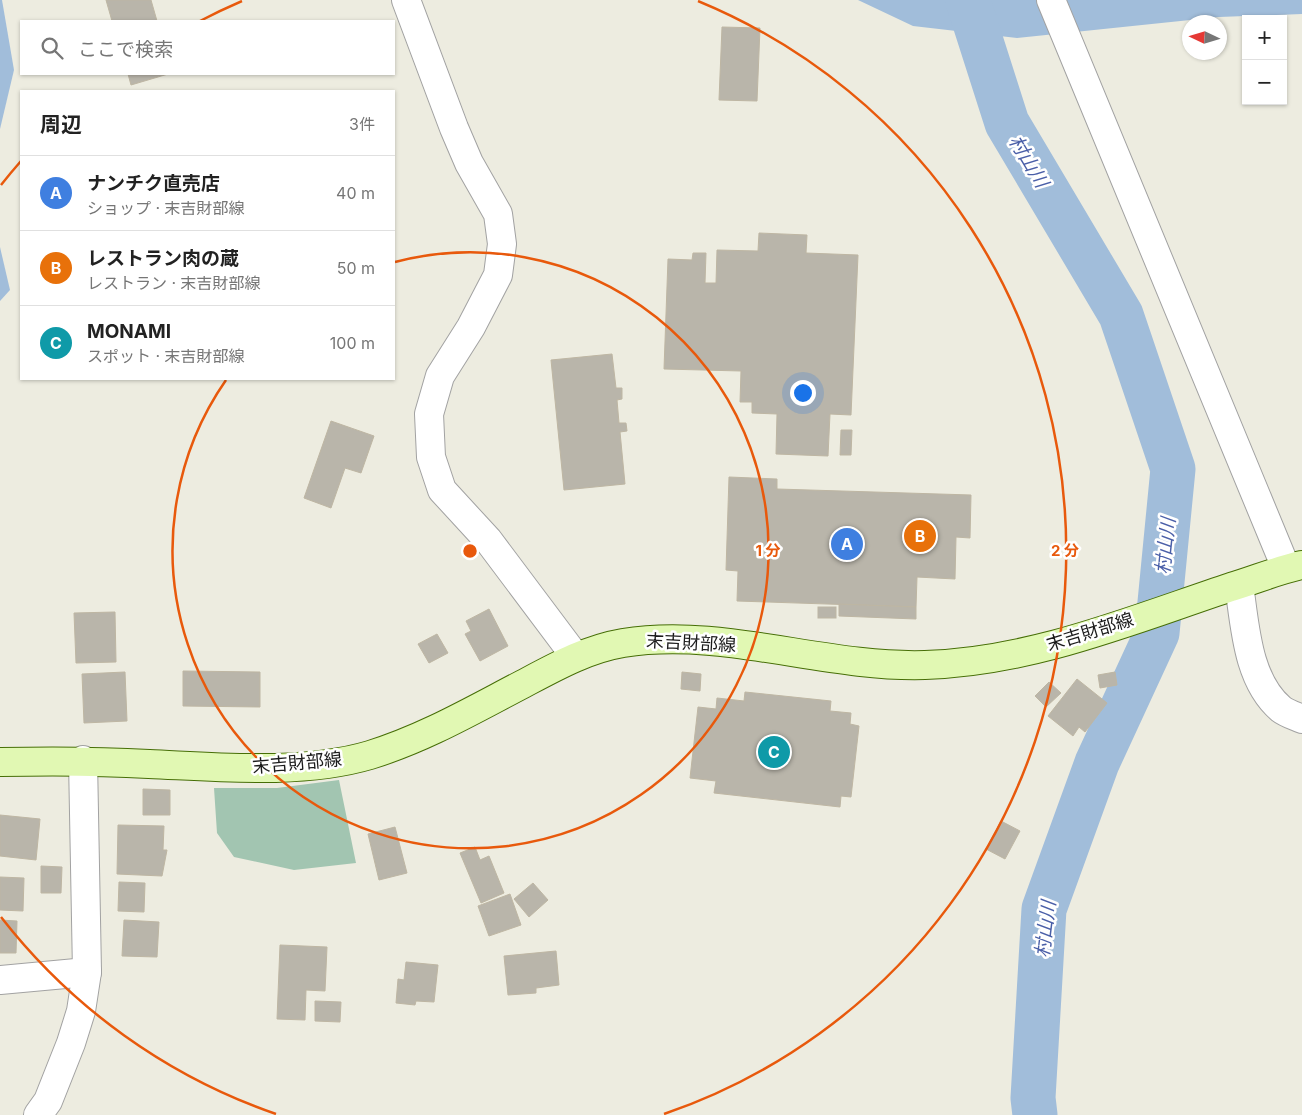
<!DOCTYPE html>
<html lang="ja">
<meta charset="utf-8">
<style>
body{margin:0;font-family:Inter,"Noto Sans JP",sans-serif;background:#f2f2f2;color:#222}
.controls{position:absolute;right:15px;top:15px;display:grid;overflow:hidden;border-radius:0px;box-shadow:0 1px 4px #0004}
.controls button{width:45px;height:45px;display:grid;place-items:center;padding:0;border:0;border-bottom:1px solid #e0e0e0;background:#fff;color:#222;font:25px sans-serif}
.compass{position:absolute;left:1182px;top:15px;width:45px;height:45px;border-radius:50%;background:#fff;box-shadow:0 1px 4px #0004;rotate:274deg}
.you{position:absolute;left:802px;top:392px;width:18px;height:18px;margin:-12px;border:4px solid #fff;border-radius:50%;background:#1a73e8;box-shadow:0 0 0 8px #1a73e833}
.badge{display:grid;place-items:center;width:32px;height:32px;border-radius:50%;background:#c33903;color:#fff;font-size:16px;font-weight:700}
.pin{position:absolute;translate:-50% -50%;border:2px solid #fff;box-shadow:0 1px 5px #0006}
.list{margin:0;padding:0;list-style:none}
h2{display:flex;justify-content:space-between;align-items:center;height:65px;margin:0;padding:0 20px;font-size:21px}
h2 small{font-size:16px;font-weight:400;color:#767676}
.list li{display:grid;grid-template-columns:32px 1fr auto;gap:15px;align-items:center;box-sizing:border-box;height:75px;padding:0 20px;border-top:1px solid #e0e0e0}
.list b{display:block;font-size:19px;white-space:nowrap}
.list p{margin:0;font-size:16px;white-space:nowrap;color:#767676}
.list em{font-size:16px;font-style:normal;color:#767676}
.icon{flex:none;width:28px;height:28px;fill:none;stroke:currentColor;stroke-width:2;stroke-linecap:round;stroke-linejoin:round}
.map{position:relative;flex:none;width:1302px;height:1115px;overflow:hidden}
.search{position:absolute;background:#fff;box-shadow:0 1px 4px #0004;left:20px;top:20px;width:375px;height:55px;display:flex;align-items:center;gap:12px;box-sizing:border-box;padding:0 18px;border-radius:0px;color:#767676;font-size:19px}
.panel{position:absolute;background:#fff;box-shadow:0 1px 4px #0004;left:20px;top:90px;width:375px;height:290px;border-radius:0px}
.map>svg:first-child{display:block}
.cemetery{fill:#a2c5b1}
.water{fill:#a1bdda}
.lines{fill:none;stroke-linecap:round;stroke-linejoin:round}
.river{stroke:#a1bdda;stroke-width:45}
.building{fill:#b9b5aa;stroke:#beb6a3}
.minor-casing{stroke:#a2a2a2;stroke-width:30}
.tertiary-casing{stroke:#a2a2a2;stroke-width:30}
.secondary-casing{stroke:#466e06;stroke-width:30}
.minor{stroke:#fff;stroke-width:28}
.tertiary{stroke:#fff;stroke-width:28}
.secondary{stroke:#e1f8b3;stroke-width:28}
.ring{fill:none;stroke:#e8590c;stroke-width:2.5}
.labels{text-anchor:middle;stroke-width:5;stroke-linejoin:round;paint-order:stroke}
.street-label{font-size:18px;fill:#1b1b1b;stroke:#fff}
.water-label{font-size:19px;font-style:italic;fill:#4a5fa8;stroke:#fff}
.centre{fill:#e8590c;stroke:#fff;stroke-width:2.5}
.ring-label{font-size:15px;text-anchor:middle;font-weight:bold;fill:#e8590c;stroke:#fff;stroke-width:5;stroke-linejoin:round;paint-order:stroke}
</style>
<div class="map">
<svg width="1302" height="1115" viewBox="0 0 1302 1115">
<rect width="100%" height="100%" fill="#edece0"/>
<!-- cemetery -->
<path class="cemetery" d="M339 780 356 863 294 870 234 857 217 833 214 788H277Z"/>
<!-- water -->
<g class="water">
<path d="M0 0H2L14 70 0 129Z"/>
<path d="M858 0H1302V14L1219 17 1017 38 913 26Z"/>
<path d="M0 247 10 290 0 301Z"/>
</g>
<g class="lines">
<!-- river -->
<path class="river" d="M968 1 1007 123 1121 315 1173 469 1157 633 1097 763 1044 909 1033 1098 1035 1115"/>
</g>
<!-- building -->
<g class="building">
<path d="M106 0H151L157 21H112Z"/>
<path d="M722 27 760 28 757 101 719 100Z"/>
<path d="M128 74H168L131 85Z"/>
<path d="M759 233 807 235 806 253 858 255 851 415 830 414 828 456 776 454 777 414 752 413V402H740L741 371 664 369 668 259 692 260 693 253H706L705 283H716L717 250 758 251Z"/>
<path d="M612 354 616 388H622V399L617 400 619 423H626L627 431 620 432 625 484 564 490 551 360Z"/>
<path d="M331 421 374 436 361 473 345 468 331 508 304 498Z"/>
<path d="M841 430H852L851 455H840Z"/>
<path d="M729 477 777 479V489L971 495 970 538 956 537 955 579 917 577 916 607 737 601 738 571 726 570Z"/>
<path d="M839 604 916 607V619L839 616Z"/>
<rect x="818" y="607" width="18" height="11"/>
<path d="M489 609 508 646 480 661 465 634 471 631 466 621Z"/>
<path d="M115 612 116 662 76 663 74 613Z"/>
<path d="M437 634 448 653 429 663 418 644Z"/>
<path d="M183 671 260 672V707L183 706Z"/>
<path d="M125 672 127 721 84 723 82 674Z"/>
<path d="M682 672 701 674 700 691 681 689Z"/>
<path d="M1115 672 1117 685 1100 688 1098 675Z"/>
<path d="M1077 679 1107 703 1085 732 1079 727 1073 736 1048 716Z"/>
<path d="M1049 682 1061 693 1046 707 1035 696Z"/>
<path d="M745 692 831 701 830 711 851 713 850 724 859 726 851 797 841 796 840 807 714 793 716 781 690 778 698 707 716 709 717 698 744 701Z"/>
<path d="M143 789 170 790V815H143Z"/>
<path d="M0 815 40 819 36 860 0 856Z"/>
<path d="M1001 821 1020 831 1005 859 986 849Z"/>
<path d="M118 825 164 826 163 850H167L162 876 117 874Z"/>
<path d="M395 827 407 873 379 880 368 834Z"/>
<path d="M475 847 480 860 489 856 504 893 481 903 460 853Z"/>
<path d="M41 866 62 867 61 893H41Z"/>
<path d="M0 877 24 878 23 911 0 910Z"/>
<path d="M119 882 145 883 144 912 118 911Z"/>
<path d="M533 883 548 900 529 917 514 899Z"/>
<path d="M510 894 521 925 489 936 478 906Z"/>
<path d="M0 920 17 921 16 953H0Z"/>
<path d="M124 920 159 922 157 957 122 956Z"/>
<path d="M280 945 327 947 325 991 306 990 305 1020 277 1019Z"/>
<path d="M556 951 559 985 536 988V993L508 995 504 956Z"/>
<path d="M406 962 438 965 434 1002 416 1001 415 1005 396 1003 398 979 404 980Z"/>
<path d="M315 1001 341 1002 340 1022 315 1021Z"/>
</g>
<g class="lines">
<defs>
<g id="minor">
<path d="M406 0 454 128 469 163 498 214 502 244 498 275 471 327 440 376 429 414 431 457 442 490 488 540 575 656"/>
<path d="M1239 585C1245 625 1247 680 1281 709 1286 713 1295 716 1302 719"/>
<path d="M0 980 87 972"/>
<path d="M38 1115 48 1101 71 1043 81 1011 87 972 83 760"/>
</g>
<path id="tertiary" d="M1051 0 1286 568"/>
<path id="secondary" d="M0 762C50 761 99 761 149 764 218 767 303 775 370 755 425 738 473 710 523 684 555 667 587 649 623 643 723 627 824 668 925 665 1031 662 1132 620 1231 587 1255 580 1278 570 1302 565"/>
</defs>
<!-- minor casing -->
<use href="#minor" class="minor-casing"/>
<!-- tertiary casing -->
<use href="#tertiary" class="tertiary-casing"/>
<!-- secondary casing -->
<use href="#secondary" class="secondary-casing"/>
<!-- minor -->
<use href="#minor" class="minor"/>
<!-- tertiary -->
<use href="#tertiary" class="tertiary"/>
<!-- secondary -->
<use href="#secondary" class="secondary"/>
</g>
<!-- distance rings -->
<g class="ring">
<path d="M395 262A298 298 0 1 1 226 380"/>
<path d="M276 1114A595 595 0 0 1 1 917M1 185A595 595 0 0 1 21 161M200 21A595 595 0 0 1 242 1M698 1A595 595 0 0 1 664 1114"/>
</g>
<g class="labels">
<!-- street labels -->
<g class="street-label">
<text transform="translate(1090 632) rotate(-17)" y="6">末吉財部線</text>
<text transform="translate(691 643) rotate(3)" y="6">末吉財部線</text>
<text transform="translate(297 763) rotate(-5)" y="6">末吉財部線</text>
</g>
<!-- water labels -->
<g class="water-label">
<text transform="translate(1029 161) rotate(59)" y="7">村山川</text>
<text transform="translate(1165 546) rotate(-84)" y="7">村山川</text>
<text transform="translate(1045 929) rotate(-83)" y="7">村山川</text>
</g>
</g>
<circle cx="470" cy="551" r="8" class="centre"/>
<g class="ring-label">
<text x="768" y="556">1 分</text>
<text x="1065" y="556">2 分</text>
</g>
</svg>
<div class="controls">
<button>+</button>
<button>−</button>
</div>
<svg class="compass" viewBox="-18 -18 36 36"><path d="M0-13l5 13h-10z" fill="#e53935"/><path d="M0 13l5-13h-10z" fill="#767676"/></svg>
<div class="you"></div>
<div class="pin badge" style="left:847px;top:544px;background:#3f7fe0">A</div>
<div class="pin badge" style="left:920px;top:536px;background:#e8710a">B</div>
<div class="pin badge" style="left:774px;top:752px;background:#0f9aa8">C</div>
<div class="search"><svg class="icon" aria-label="search" viewBox="0 0 24 24"><circle cx="10" cy="10" r="6"/><path d="M15 15l6 6"/></svg>ここで検索</div>
<section class="panel">
<h2>周辺<small>3件</small></h2>
<ul class="list">
<li><span class="badge" style="background:#3f7fe0">A</span><div><b>ナンチク直売店</b><p>ショップ · 末吉財部線</p></div><em>40 m</em></li>
<li><span class="badge" style="background:#e8710a">B</span><div><b>レストラン肉の蔵</b><p>レストラン · 末吉財部線</p></div><em>50 m</em></li>
<li><span class="badge" style="background:#0f9aa8">C</span><div><b>MONAMI</b><p>スポット · 末吉財部線</p></div><em>100 m</em></li>
</ul>
</section>
</div>
